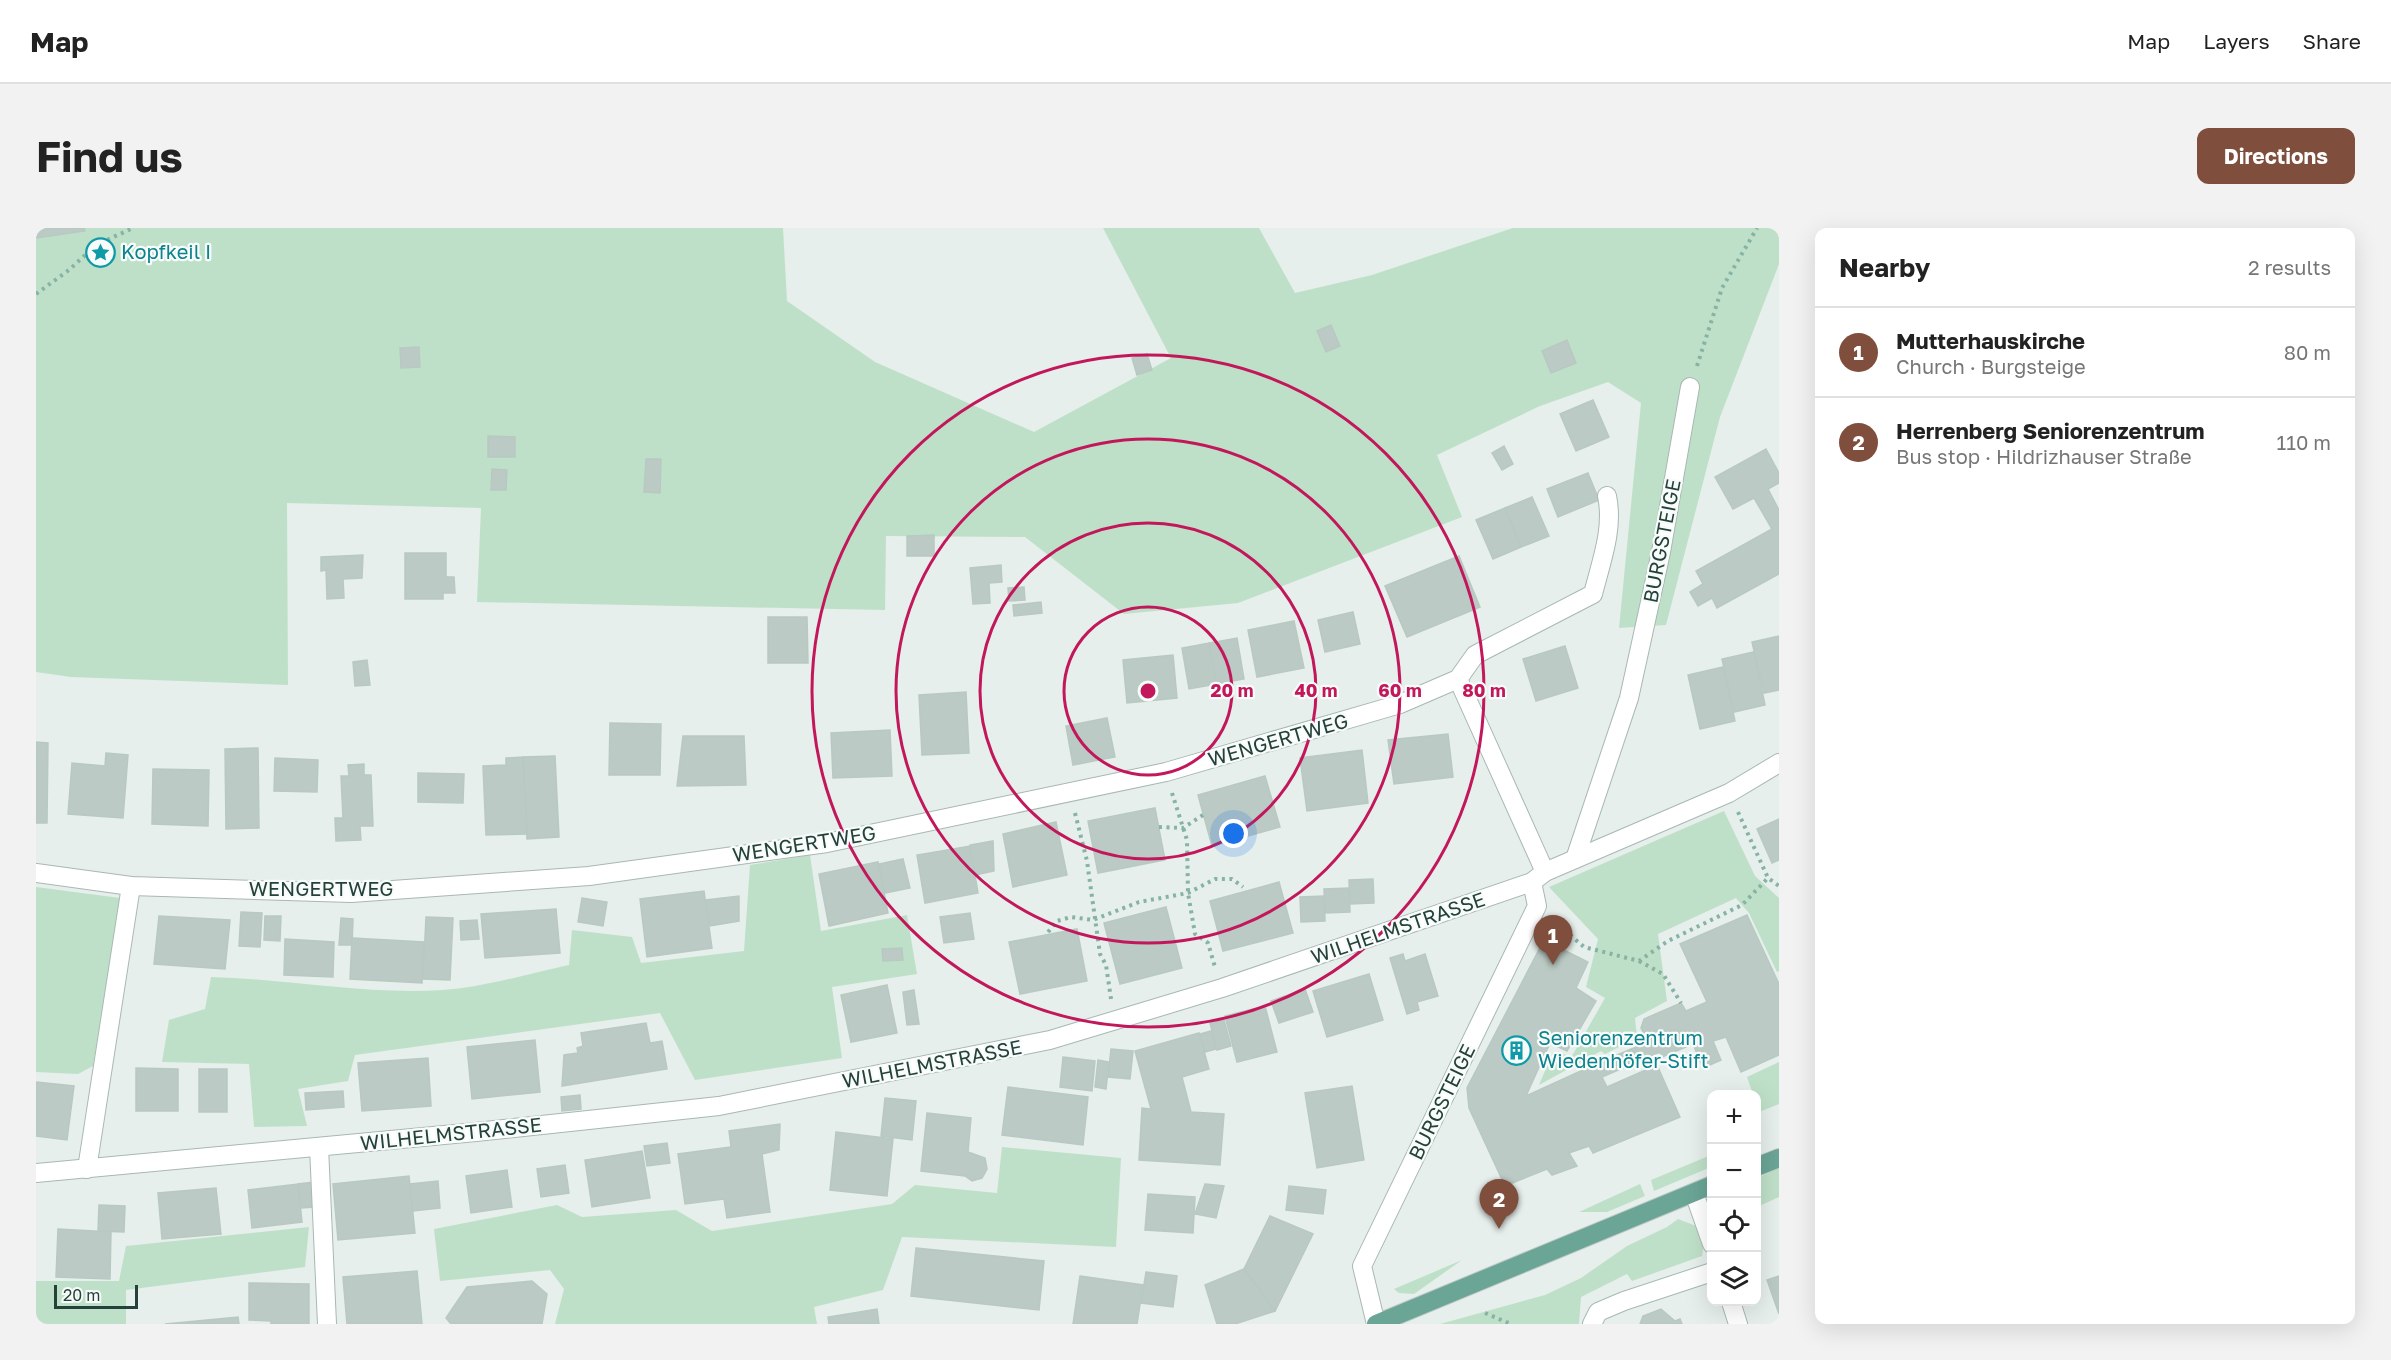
<!DOCTYPE html>
<meta charset="utf-8">
<style>
body{margin:0;font-family:"Golos Text",sans-serif;background:#f2f2f2;color:#222}
.controls{position:absolute;right:18px;bottom:18px;display:grid;overflow:hidden;border-radius:12px;box-shadow:0 6px 24px #0002}
.controls button{width:54px;height:54px;display:grid;place-items:center;padding:0;border:0;border-bottom:2px solid #e0e0e0;background:#fff;color:#222;font:30px sans-serif}
.scale{position:absolute;left:18px;bottom:15px;width:84px;box-sizing:border-box;padding-left:6px;border:3px solid #24423a;border-top:0;font-size:16px;line-height:21px;white-space:nowrap;color:#24423a;-webkit-text-stroke:4px #f7fbf9;paint-order:stroke}
.you{position:absolute;left:1198px;top:606px;width:21px;height:21px;margin:-15px;border:4px solid #fff;border-radius:50%;background:#1a73e8;box-shadow:0 0 0 9px #1a73e833}
.badge{display:grid;place-items:center;width:39px;height:39px;border-radius:50%;background:#804e3d;color:#fff;font-size:20px;font-weight:700}
.pin{position:absolute;translate:-50% -50px;filter:drop-shadow(0 2px 3px #0008)}
.pin::after{content:'';position:absolute;top:32px;width:21px;height:18px;background:inherit;clip-path:polygon(0 0,100% 0,50% 100%)}
.list{margin:0;padding:0;list-style:none}
h2{display:flex;justify-content:space-between;align-items:center;height:78px;margin:0;padding:0 24px;font-size:26px}
h2 small{font-size:20px;font-weight:400;color:#767676}
.list li{display:grid;grid-template-columns:39px 1fr auto;gap:18px;align-items:center;box-sizing:border-box;height:90px;padding:0 24px;border-top:2px solid #e0e0e0}
.list b{display:block;font-size:22px;white-space:nowrap}
.list p{margin:0;font-size:20px;white-space:nowrap;color:#767676}
.list em{font-size:20px;font-style:normal;color:#767676}
.icon{flex:none;width:33px;height:33px;fill:none;stroke:currentColor;stroke-width:2;stroke-linecap:round;stroke-linejoin:round}
.map{position:relative;flex:none;width:1743px;height:1096px;overflow:hidden;border-radius:12px}
header{display:flex;align-items:center;gap:36px;box-sizing:border-box;height:84px;padding:0 30px;background:#fff;border-bottom:2px solid #e0e0e0}
header strong{font-size:28px}
nav{display:flex;gap:33px;margin-inline-start:auto;font-size:21px}
.intro{display:flex;align-items:center;justify-content:space-between;box-sizing:border-box;height:144px;padding:0 36px}
h1{margin:0;font-size:42px}
.button{padding:15px 27px;border-radius:12px;background:#804e3d;color:#fff;font-size:21px;font-weight:700}
main{display:flex;gap:36px;padding:0 36px}
aside{flex:1;background:#fff;border-radius:12px;box-shadow:0 6px 24px #0002}
.map>svg:first-child{display:block}
.green{fill:#bfe0c8}
.building{fill:#bbcac4;stroke:#b8c9c2;stroke-width:1.5}
.lines{fill:none;stroke-linecap:round;stroke-linejoin:round}
.minor-casing{stroke:#a8b8b2;stroke-width:20}
.major-casing{stroke:#c2cac8;stroke-width:20}
.path{stroke:#86b3a5;stroke-width:4;stroke-dasharray:3 4.5;stroke-linecap:butt}
.minor{stroke:#fff;stroke-width:18}
.major{stroke:#6aa596;stroke-width:18}
.ring{fill:none;stroke:#c2185b;stroke-width:3}
.labels{text-anchor:middle;stroke-width:4.5;stroke-linejoin:round;paint-order:stroke}
.culture-label{font-size:20px;fill:#0d838f;stroke:#f7fbf9;text-anchor:start}
.street-label{font-size:20px;fill:#24423a;stroke:#f7fbf9}
.centre{fill:#c2185b;stroke:#f7fbf9;stroke-width:3}
.ring-label{font-size:18px;text-anchor:middle;font-weight:bold;fill:#c2185b;stroke:#f7fbf9;stroke-width:4.5;stroke-linejoin:round;paint-order:stroke}
</style>
<header>
<strong>Map</strong>
<nav><a>Map</a><a>Layers</a><a>Share</a></nav>
</header>
<div class="intro"><h1>Find us</h1><a class="button">Directions</a></div>
<main>
<div class="map">
<svg width="1743" height="1096" viewBox="0 0 1743 1096">
<rect width="100%" height="100%" fill="#e6efeb"/>
<!-- green -->
<g class="green">
<path d="M0 0H747L751 73 839 134 998 204 1135 130 1067 0H1223L1259 65 1336 47 1477 0H1743V36L1684 189 1630 397 1583 400 1605 175 1572 154 1504 178 1401 227 1426 289 1202 375 1088 386 989 309 850 308 849 382 441 374 445 280 251 275 252 457 35 449 0 444Z"/>
<path d="M1688 583 1719 648 1743 670V743L1741 744 1713 685 1700 670 1622 706 1631 773 1599 790 1601 810 1569 826 1565 823 1503 857 1517 824 1536 828 1569 770 1550 759 1562 711 1513 659Z"/>
<path d="M774 627 785 703 871 687 881 746 796 759 806 830 659 852 624 785 319 827 312 853 262 861 271 898 218 899 213 836 126 834 133 792 169 781 175 749C252 751 329 767 407 762 445 760 495 745 533 737L536 702 596 709 605 735 708 723 714 637Z"/>
<path d="M0 659 84 670 57 838 42 846 0 844Z"/>
<path d="M1743 834V876L1723 884 1720 866H1717L1711 849Z"/>
<path d="M966 919 1085 930 1080 1019 866 1009 847 1062 778 1079 781 1096H519L528 1061 514 1042 404 1053 398 1001 521 977 546 989 640 982 676 1003 856 976 879 957 961 965Z"/>
<path d="M1675 927V939L1618 963 1615 952Z"/>
<path d="M1743 940V969L1721 979V950Z"/>
<path d="M1604 956 1609 968 1571 984H1543Z"/>
<path d="M1642 991 1660 998 1668 1016 1666 1028 1596 1053 1591 1046 1545 1069 1543 1096H1404L1509 1067 1545 1050 1591 1018 1631 999Z"/>
<path d="M273 999 269 1039 90 1062V1096H0V1053H83L90 1018Z"/>
<path d="M1426 1032 1378 1066 1363 1065 1358 1061Z"/>
</g>
<!-- building -->
<g class="building">
<path d="M0 0H48L49 3 1 10Z"/>
<path d="M1295 97 1304 118 1290 124 1281 103Z"/>
<path d="M1531 112 1540 135 1515 145 1506 123Z"/>
<path d="M383 119 384 139 365 140 364 120Z"/>
<path d="M1111 126 1116 142 1101 147 1096 130Z"/>
<path d="M1557 172 1573 209 1540 223 1524 186Z"/>
<path d="M452 208 479 209V229H452Z"/>
<path d="M1468 218 1477 236 1466 242 1456 225Z"/>
<path d="M1730 221 1743 245V255L1732 261 1743 282V346L1681 380 1676 370 1662 378 1654 364 1667 356 1660 343 1736 301 1718 270 1697 281 1679 249Z"/>
<path d="M610 231H625L624 265 608 264Z"/>
<path d="M456 241 471 242 470 262H455Z"/>
<path d="M1552 245 1563 272 1522 289 1511 261Z"/>
<path d="M1496 269 1513 308 1485 319 1469 280Z"/>
<path d="M1469 280 1485 319 1457 331 1440 292Z"/>
<path d="M898 307V328H871V308Z"/>
<path d="M369 325H410V349H418L419 365H407V371H369Z"/>
<path d="M327 327 326 350 307 351 308 370 291 371 290 342 285 343V329Z"/>
<path d="M1423 328 1444 379 1371 409 1349 358Z"/>
<path d="M965 337 966 354 953 355 954 375 937 376 934 340Z"/>
<path d="M988 359 989 372 973 373 972 360Z"/>
<path d="M1005 374 1006 385 978 388 977 377Z"/>
<path d="M1317 384 1324 416 1289 424 1282 392Z"/>
<path d="M732 389H771L772 435H732Z"/>
<path d="M1258 393 1268 440 1221 449 1212 402Z"/>
<path d="M1743 408V462L1728 465 1716 414Z"/>
<path d="M1201 410 1208 451 1181 456 1173 415Z"/>
<path d="M1173 415 1181 456 1153 461 1146 420Z"/>
<path d="M1529 418 1542 460 1500 473 1487 431Z"/>
<path d="M1718 424 1729 477 1698 484 1686 431Z"/>
<path d="M1137 427 1141 470 1091 475 1087 432Z"/>
<path d="M331 432 334 457 319 458 317 434Z"/>
<path d="M1687 439 1699 493 1664 501 1652 447Z"/>
<path d="M930 464 933 525 886 527 883 467Z"/>
<path d="M1071 490 1079 529 1037 537 1030 498Z"/>
<path d="M574 495 625 496 624 547H573Z"/>
<path d="M854 502 856 548 797 550 795 505Z"/>
<path d="M1412 506 1417 549 1358 556 1352 512Z"/>
<path d="M647 508H708L710 557 641 558Z"/>
<path d="M0 514 12 515 11 595H0Z"/>
<path d="M222 520 223 600 190 601 189 521Z"/>
<path d="M1326 522 1332 575 1271 583 1264 530Z"/>
<path d="M70 525 92 527 87 590 32 586 36 535 69 538Z"/>
<path d="M519 528 523 609 491 611 487 529Z"/>
<path d="M487 529 491 606 450 607 447 538 470 537V530Z"/>
<path d="M239 530 282 532 281 564 238 563Z"/>
<path d="M328 536V547H335L337 598H324L325 612 300 613 299 590H307L305 548H313L312 537Z"/>
<path d="M117 541 173 542 172 598 116 596Z"/>
<path d="M382 545 428 546 427 575 382 574Z"/>
<path d="M1229 548 1244 599 1176 618 1162 567Z"/>
<path d="M1119 580 1129 632 1062 645 1052 593Z"/>
<path d="M1743 591V632L1736 635 1721 601Z"/>
<path d="M1020 594 1031 647 977 659 967 606Z"/>
<path d="M957 613 958 643 939 647 934 617Z"/>
<path d="M934 618 942 665 889 675 881 627Z"/>
<path d="M867 631 874 660 849 665 843 636Z"/>
<path d="M842 634 852 685 793 698 783 646Z"/>
<path d="M1337 651 1338 675 1314 676 1313 652Z"/>
<path d="M1243 654 1257 705 1187 723 1174 673Z"/>
<path d="M1313 660 1314 684 1289 685 1288 661Z"/>
<path d="M668 663 676 720 611 729 604 671Z"/>
<path d="M703 668V693L674 698 670 672Z"/>
<path d="M1288 668 1289 693 1265 694 1264 669Z"/>
<path d="M546 670 571 674 567 698 542 694Z"/>
<path d="M1130 679 1146 740 1084 756 1068 695Z"/>
<path d="M520 681 524 725 449 730 445 686Z"/>
<path d="M205 684 226 685 224 719 203 718Z"/>
<path d="M934 685 938 711 908 715 904 689Z"/>
<path d="M1711 687 1743 756V827L1705 844 1690 809 1677 813 1685 832 1667 840 1657 816 1626 829 1624 824 1566 849 1571 859 1621 837 1644 889 1557 925 1553 918 1533 925 1541 938 1516 947 1511 941 1469 958 1433 880 1431 860 1508 712 1552 734 1540 760 1560 773 1531 823 1514 815 1490 868 1547 842 1546 839 1561 832 1562 835 1612 814 1605 800 1608 791 1645 775 1650 783 1671 774 1644 716Z"/>
<path d="M123 688 194 692 189 741 118 736Z"/>
<path d="M229 688H245L244 713 228 712Z"/>
<path d="M390 689 417 690 414 752 387 751Z"/>
<path d="M305 690 317 691 316 717H303Z"/>
<path d="M441 692 443 711 425 712 424 693Z"/>
<path d="M1041 701 1051 753 984 766 973 714Z"/>
<path d="M316 710 388 714 386 755 314 751Z"/>
<path d="M249 711 298 714 297 749 248 747Z"/>
<path d="M866 720 867 732 847 733 846 721Z"/>
<path d="M1367 726 1369 733 1389 726 1402 768 1381 774 1383 782 1371 786 1354 730Z"/>
<path d="M1333 746 1347 792 1291 809 1277 763Z"/>
<path d="M851 757 861 805 815 814 805 767Z"/>
<path d="M1269 761 1277 784 1243 795 1235 773Z"/>
<path d="M878 762 883 796 871 797 867 764Z"/>
<path d="M1229 778 1241 824 1201 834 1189 788Z"/>
<path d="M1188 792 1195 818 1181 822 1174 795Z"/>
<path d="M610 795 614 815 626 813 631 841 526 858 528 827 542 825 541 820 547 818 545 805Z"/>
<path d="M1175 803 1180 821 1169 824 1164 806Z"/>
<path d="M1163 805 1173 841 1146 849 1155 884 1188 886 1184 937 1103 932 1106 880 1115 881 1099 823Z"/>
<path d="M499 812 504 864 436 871 431 819Z"/>
<path d="M1075 821 1097 823 1094 851 1072 849Z"/>
<path d="M1027 829 1059 833 1056 863 1024 859Z"/>
<path d="M392 830 395 878 326 883 322 835Z"/>
<path d="M1062 832 1073 834 1070 861 1059 859Z"/>
<path d="M100 840 142 841V883H100Z"/>
<rect x="163" y="841" width="28" height="43"/>
<path d="M0 854 38 858 31 912 0 908Z"/>
<path d="M1316 858 1328 932 1281 940 1269 865Z"/>
<path d="M972 859 1052 869 1047 917 966 907Z"/>
<path d="M307 863 308 879 270 882 269 865Z"/>
<path d="M544 867 545 881 526 883 525 869Z"/>
<path d="M849 870 880 873 876 912 845 908Z"/>
<path d="M891 885 935 890 932 924 949 930 951 941 946 950 936 953 929 948 885 943Z"/>
<path d="M744 896 743 922 726 926 734 984 691 990 688 971 649 976 642 926 695 919 693 903Z"/>
<path d="M800 904 857 911 851 968 794 962Z"/>
<path d="M631 915 634 935 611 938 608 918Z"/>
<path d="M606 923 614 970 556 979 549 932Z"/>
<path d="M529 937 533 965 505 969 501 941Z"/>
<path d="M471 942 476 979 435 985 430 948Z"/>
<path d="M373 948 379 1005 302 1012 297 956Z"/>
<path d="M402 953 404 980 377 983 374 956Z"/>
<path d="M278 954 280 979 265 980 262 956Z"/>
<path d="M262 956 266 994 216 1000 212 962Z"/>
<path d="M1169 956 1188 958 1180 990 1159 986Z"/>
<path d="M1253 958 1290 962 1287 986 1250 982Z"/>
<path d="M180 960 185 1006 126 1011 122 965Z"/>
<path d="M1112 966 1159 969 1157 1005 1109 1002Z"/>
<path d="M63 977 89 978 88 1004 62 1003Z"/>
<path d="M1234 988 1277 1006 1239 1083 1208 1041Z"/>
<path d="M22 1001 75 1004 74 1051 20 1049Z"/>
<path d="M880 1020 1008 1033 1003 1082 875 1068Z"/>
<path d="M1208 1041 1239 1083 1199 1096H1181L1169 1057Z"/>
<path d="M381 1043 386 1096H311L307 1049Z"/>
<path d="M1110 1044 1141 1048 1137 1079 1105 1075Z"/>
<path d="M1044 1048 1107 1057 1101 1096H1037Z"/>
<path d="M1743 1048V1086L1731 1052Z"/>
<path d="M496 1053 511 1066 506 1096H415L410 1090 431 1059Z"/>
<path d="M213 1055 273 1056V1096H235V1093L213 1092Z"/>
<path d="M841 1081 843 1096H793L792 1089Z"/>
<path d="M1625 1081 1639 1093 1644 1091 1646 1096H1604L1607 1088Z"/>
<path d="M202 1089 203 1096H129Z"/>
</g>
<g class="lines">
<defs>
<g id="minor">
<path d="M1422 451 1509 644"/>
<path d="M1539 631 1593 470 1625 324 1654 159"/>
<path d="M0 645 95 658 315 665 553 648 791 615 1130 544 1364 476 1422 451 1439 427 1557 366C1565 334 1578 301 1571 268"/>
<path d="M283 919 291 1096"/>
<path d="M51 941 95 658"/>
<path d="M0 945 440 904 683 878 1014 812 1186 760 1496 654 1509 644 1693 565 1743 535"/>
<path d="M1658 965 1676 1016"/>
<path d="M1695 1074 1702 1096"/>
<path d="M1340 1096 1326 1038 1501 678 1496 654"/>
<path d="M1556 1096 1562 1084 1588 1073 1676 1044"/>
</g>
<g id="major">
<path d="M1720 939 1743 930"/>
<path d="M1340 1096 1676 957"/>
</g>
</defs>
<!-- minor casing -->
<use href="#minor" class="minor-casing"/>
<!-- major casing -->
<use href="#major" class="major-casing"/>
<!-- path -->
<g class="path">
<path d="M0 66 33 42 60 17 97 0"/>
<path d="M1661 138 1686 60 1721 0"/>
<path d="M1136 565 1151 612 1152 665 1159 706 1172 715 1179 739"/>
<path d="M1702 584 1732 650 1743 658"/>
<path d="M1039 585 1051 633 1064 726 1070 737 1075 771"/>
<path d="M1123 599 1147 600 1167 587"/>
<path d="M1517 692 1548 719 1603 733 1632 713 1706 677 1732 650"/>
<path d="M1012 704 1021 693 1035 689 1057 692 1103 674 1152 665 1179 651H1196L1207 659"/>
<path d="M1603 733 1627 746 1645 775"/>
<path d="M1449 1085 1475 1096"/>
</g>
<!-- minor -->
<use href="#minor" class="minor"/>
<!-- major -->
<use href="#major" class="major"/>
</g>
<!-- distance rings -->
<g class="ring">
<circle cx="1112" cy="463" r="84"/>
<circle cx="1112" cy="463" r="168"/>
<circle cx="1112" cy="463" r="252"/>
<circle cx="1112" cy="463" r="336"/>
</g>
<!-- icons -->
<defs>
<symbol id="sight-ring" viewBox="-11 -11 22 22"><circle r="9.5" fill="#f7fbf9" stroke="#0f9aa8" stroke-width="1.5"/><path d="M0-6L1.8-2.2L6-1.7L2.9 1.2L3.7 5.4L0 3.3L-3.7 5.4L-2.9 1.2L-6-1.7L-1.8-2.2Z" fill="#0f9aa8"/></symbol>
<symbol id="building-ring" viewBox="-11 -11 22 22"><circle r="9.5" fill="#f7fbf9" stroke="#0f9aa8" stroke-width="1.5"/><path d="M-4-6H4V6H1V3H-1V6H-4ZM-2.5-4.3h1.7v1.8h-1.7ZM.8-4.3h1.7v1.8H.8ZM-2.5-1h1.7V.8h-1.7ZM.8-1h1.7V.8H.8Z" fill="#0f9aa8"/></symbol>
</defs>
<g fill-rule="evenodd">
<use href="#sight-ring" x="48" y="8" width="33" height="33"/>
<use href="#building-ring" x="1464" y="806" width="33" height="33"/>
</g>
<g class="labels">
<!-- culture labels -->
<g class="culture-label">
<text x="85" y="31">Kopfkeil I</text>
<text x="1502" y="817">Seniorenzentrum<tspan x="1502" dy="23">Wiedenhöfer-Stift</tspan></text>
</g>
<!-- street labels -->
<g class="street-label">
<text transform="translate(1626 313) rotate(-79)" y="7">BURGSTEIGE</text>
<text transform="translate(1242 512) rotate(-16)" y="7">WENGERTWEG</text>
<text transform="translate(768 616) rotate(-9)" y="7">WENGERTWEG</text>
<text x="285" y="668">WENGERTWEG</text>
<text transform="translate(1362 700) rotate(-19)" y="7">WILHELMSTRASSE</text>
<text transform="translate(896 836) rotate(-11)" y="7">WILHELMSTRASSE</text>
<text transform="translate(1406 874) rotate(-64)" y="7">BURGSTEIGE</text>
<text transform="translate(415 906) rotate(-6)" y="7">WILHELMSTRASSE</text>
</g>
</g>
<circle cx="1112" cy="463" r="9" class="centre"/>
<g class="ring-label">
<text x="1196" y="469">20 m</text>
<text x="1280" y="469">40 m</text>
<text x="1364" y="469">60 m</text>
<text x="1448" y="469">80 m</text>
</g>
</svg>
<div class="controls">
<button>+</button>
<button>−</button>
<button><svg class="icon" aria-label="locate" viewBox="0 0 24 24"><circle cx="12" cy="12" r="6"/><path d="M12 2v4M12 18v4M2 12h4M18 12h4"/></svg></button>
<button><svg class="icon" aria-label="layers" viewBox="0 0 24 24"><path d="M12 4l9 5-9 5-9-5zM3 14l9 5 9-5"/></svg></button>
</div>
<div class="scale">20 m</div>
<div class="you"></div>
<div class="pin badge" style="left:1517px;top:737px">1</div>
<div class="pin badge" style="left:1463px;top:1001px">2</div>
</div>
<aside>
<h2>Nearby<small>2 results</small></h2>
<ul class="list">
<li><span class="badge">1</span><div><b>Mutterhauskirche</b><p>Church · Burgsteige</p></div><em>80 m</em></li>
<li><span class="badge">2</span><div><b>Herrenberg Seniorenzentrum</b><p>Bus stop · Hildrizhauser Straße</p></div><em>110 m</em></li>
</ul>
</aside>
</main>
